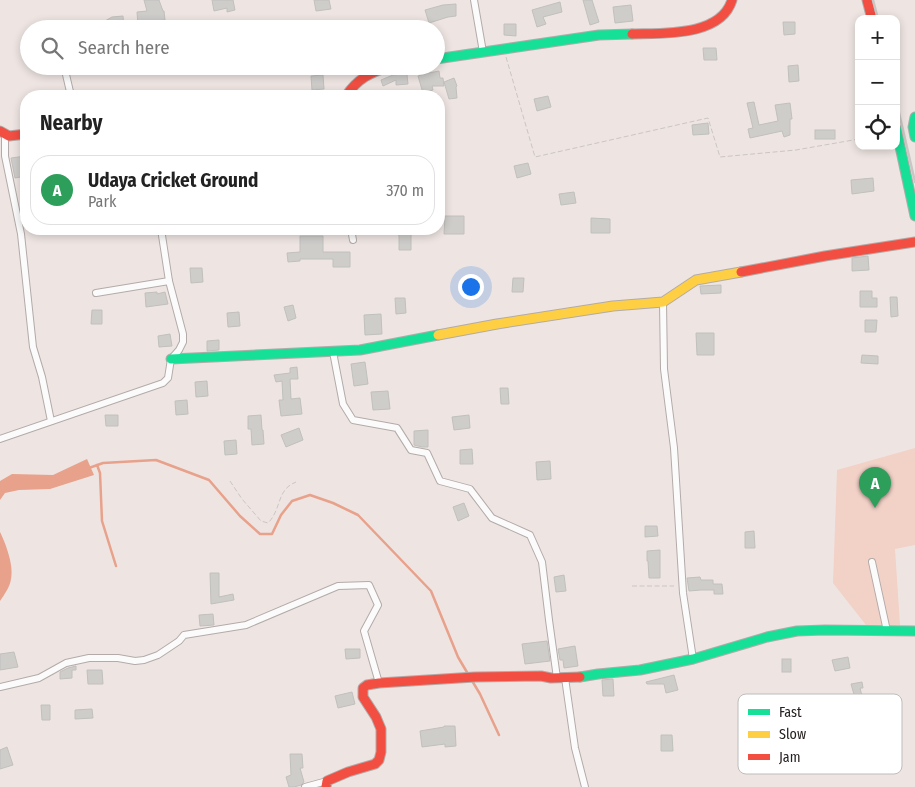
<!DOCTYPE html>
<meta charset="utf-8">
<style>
body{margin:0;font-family:"Fira Sans Condensed",sans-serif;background:#f2f2f2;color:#222}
.controls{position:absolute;right:15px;top:15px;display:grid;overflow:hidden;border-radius:10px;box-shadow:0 2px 8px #0003}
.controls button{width:45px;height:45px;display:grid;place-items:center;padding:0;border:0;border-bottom:1px solid #e0e0e0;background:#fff;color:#222;font:25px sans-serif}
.you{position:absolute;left:470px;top:286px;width:18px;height:18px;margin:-12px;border:4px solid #fff;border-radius:50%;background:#1a73e8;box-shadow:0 0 0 8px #1a73e833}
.badge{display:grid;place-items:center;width:32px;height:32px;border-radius:50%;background:#111827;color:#fff;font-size:16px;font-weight:700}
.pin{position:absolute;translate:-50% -41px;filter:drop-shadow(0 1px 2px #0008)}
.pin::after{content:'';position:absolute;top:26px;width:18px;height:15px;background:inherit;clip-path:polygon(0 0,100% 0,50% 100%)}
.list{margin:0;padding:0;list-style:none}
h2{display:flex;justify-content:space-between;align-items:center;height:65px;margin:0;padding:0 20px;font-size:21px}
h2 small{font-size:16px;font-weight:400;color:#767676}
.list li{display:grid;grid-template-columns:32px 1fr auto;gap:15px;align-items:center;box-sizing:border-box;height:70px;margin:0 10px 10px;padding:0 10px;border:1px solid #e0e0e0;border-radius:20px}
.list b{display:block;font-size:19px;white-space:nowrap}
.list p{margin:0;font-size:16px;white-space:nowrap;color:#767676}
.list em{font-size:16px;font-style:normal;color:#767676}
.icon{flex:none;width:28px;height:28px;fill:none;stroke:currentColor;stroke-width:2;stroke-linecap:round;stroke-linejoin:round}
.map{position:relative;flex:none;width:915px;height:787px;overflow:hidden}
.search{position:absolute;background:#fff;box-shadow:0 2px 8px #0003;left:20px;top:20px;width:425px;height:55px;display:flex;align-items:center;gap:12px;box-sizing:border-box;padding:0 18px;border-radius:28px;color:#767676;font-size:19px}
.panel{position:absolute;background:#fff;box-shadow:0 2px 8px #0003;left:20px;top:90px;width:425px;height:145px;border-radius:20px}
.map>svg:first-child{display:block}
.green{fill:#f2d1c7}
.water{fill:#e8a18b}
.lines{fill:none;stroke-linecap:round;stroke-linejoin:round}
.stream{stroke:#e8a18b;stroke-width:2.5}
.building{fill:#cecdca;stroke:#c0c0bd}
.street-casing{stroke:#b2aba9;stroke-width:8}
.fast-casing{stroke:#b2aba9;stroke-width:11}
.slow-casing{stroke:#b2aba9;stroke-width:11}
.jam-casing{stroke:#b2aba9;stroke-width:11}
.path{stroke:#c9c6c4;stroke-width:1;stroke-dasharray:5 2.5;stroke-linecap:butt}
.street{stroke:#fcfbfb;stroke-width:6}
.fast{stroke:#16e098;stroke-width:9}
.slow{stroke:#ffcf43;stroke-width:9}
.jam{stroke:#f24e42;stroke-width:9}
.rail{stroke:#c9c6c5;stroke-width:2.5}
.key{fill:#fff;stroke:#bebcbc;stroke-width:1}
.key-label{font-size:14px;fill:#272120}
</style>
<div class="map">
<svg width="915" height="787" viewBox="0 0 915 787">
<rect width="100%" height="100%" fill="#eee5e2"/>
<!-- green -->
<path class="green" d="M915 448V545L895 549 900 625H866L833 583 837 470Z"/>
<!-- water -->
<g class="water">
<path d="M87 459 94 475 50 489 19 490 5 493 0 500V481L12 474 53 475Z"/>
<path d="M0 532C6 544 14 566 11 579 10 587 4 595 0 601Z"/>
</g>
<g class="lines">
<!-- stream -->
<g class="stream">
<path d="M97 465 100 473 102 521 116 566"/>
<path d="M89 468 103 463 156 460 209 480 240 516 260 534H272L281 515 292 501 310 495 333 503 358 515 431 591 458 657 468 674"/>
<path d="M471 679 480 694 499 735"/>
</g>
</g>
<!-- building -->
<g class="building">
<path d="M144 0H159L163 11H164L165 20 157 21 147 24 138 25 137 12 147 11Z"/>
<path d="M212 0H233L235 10 227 12V8L214 11Z"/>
<path d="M314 0H329L331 9 316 11Z"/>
<path d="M583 0H592L599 22 590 25Z"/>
<path d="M560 2 562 12 543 17 546 24 537 27 532 10Z"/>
<path d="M456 4V16L448 17 429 23 425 10 443 5Z"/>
<path d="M631 5 633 21 615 23 613 7Z"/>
<path d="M123 16 124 28 117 29 116 25 109 29H91L112 17Z"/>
<path d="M783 22H795V34L784 35Z"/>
<path d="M504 24H516V36L504 35Z"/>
<path d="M703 48H716L717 60H704Z"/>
<path d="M798 65 799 81 789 82 788 66Z"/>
<path d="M439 71 440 78H443L444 86H432L433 90 423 93 418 76 424 74Z"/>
<path d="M409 73V74L407 75 408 84 396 85V80L383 86 381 80 393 75Z"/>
<path d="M323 75 324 89 312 90 311 76Z"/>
<path d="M454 78 457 86 456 87 457 98 449 99 444 82Z"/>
<path d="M548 96 551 107 537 111 534 99Z"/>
<path d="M754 102 759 125 778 121 775 105 790 103 792 119H790V135L784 137 782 131 750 138 748 129 753 128 747 103Z"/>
<path d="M708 123 709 134 693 135 692 125Z"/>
<rect x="815" y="130" width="20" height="9"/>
<path d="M26 156V176L15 178 11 158Z"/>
<path d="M528 163 531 174 517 178 514 166Z"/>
<path d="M873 178 874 191 852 194 851 180Z"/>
<path d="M574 192 576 203 561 205 559 194Z"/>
<path d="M445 216H464V234H444Z"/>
<path d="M591 218 610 219V233H591Z"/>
<path d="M397 229H411V250H399V236Z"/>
<path d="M300 236H323V252H350V267H333V259H300V261L288 262 287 253 300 252Z"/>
<path d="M868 256 869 270 852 271V258Z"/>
<path d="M190 268H202L203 282 191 283Z"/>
<path d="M513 278H524L523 292H512Z"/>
<path d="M721 285V293L701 294 700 286Z"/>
<path d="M860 291H872V298H877V307H860Z"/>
<path d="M157 292V294L165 292 168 304 146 307 145 293Z"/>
<path d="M890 297H897L898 316 891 317Z"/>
<path d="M395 298H405L406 313 396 314Z"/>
<path d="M293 305 296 318 288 321 284 307Z"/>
<path d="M92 310H102V324H91Z"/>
<path d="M239 312 240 326 228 327 227 313Z"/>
<path d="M381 314 382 334 365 335 364 315Z"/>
<path d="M865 320H877L876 332H865Z"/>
<path d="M696 333H714V355H697Z"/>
<path d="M170 334 172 346 159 347 158 336Z"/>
<path d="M219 340V350L207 351V341Z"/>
<path d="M862 355 878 356V364L861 363Z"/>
<path d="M365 362 368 384 354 386 351 364Z"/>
<path d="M297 367 298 379H290L291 399 300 398 302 414 281 416 279 400H283L282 381 276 382 274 375 290 373V368Z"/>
<path d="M207 381 208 396 196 397 195 382Z"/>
<path d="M500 388H508L509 404H501Z"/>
<path d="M388 391 390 409 373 410 371 392Z"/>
<path d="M187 400 188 414 176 415 175 401Z"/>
<path d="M105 415H118V426H106Z"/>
<path d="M261 415 262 430H263L264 444 252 445 251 429H248V416Z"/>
<path d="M469 415 470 428 454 430 452 417Z"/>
<path d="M299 428 303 440 286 447 281 435Z"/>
<path d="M428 430V447H422L414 445V431Z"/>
<path d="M236 440 237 454 225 455 224 441Z"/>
<path d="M472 449 473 464H460V450Z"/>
<path d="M550 461 551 479 537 480 536 462Z"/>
<path d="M464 503 469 516 458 521 453 507Z"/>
<path d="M645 526H657L658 536 645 537Z"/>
<path d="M754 531 755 548H745V532Z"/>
<path d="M660 550V578H649L648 561H647V551Z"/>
<path d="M210 573H219V597L233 594 234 600 211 604Z"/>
<path d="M564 575 566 591 556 592 554 577Z"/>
<path d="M700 577 701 580H713V584H722L723 594H714V590H701L689 591 687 578Z"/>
<path d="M213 614 214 625 200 626 199 615Z"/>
<path d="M547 641 550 661 525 664 522 644Z"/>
<path d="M575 646 578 666 564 668 563 660H560L558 649Z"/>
<path d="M345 649H360V658L346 659Z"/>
<path d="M14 652 18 667 0 670V654Z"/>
<path d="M848 657 850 668 835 671 832 660Z"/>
<rect x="782" y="659" width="9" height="13"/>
<path d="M76 666V670H72V678L60 679V672L68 668Z"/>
<path d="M87 670H102L103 684H88Z"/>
<path d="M674 675 678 690 666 693 664 684H647L646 682Z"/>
<path d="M613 679 614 696H603L602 680Z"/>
<path d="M862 682 863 688H860L862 696 855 698 851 684Z"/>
<path d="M352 692 355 704 338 708 335 696Z"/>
<path d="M41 705H50V720H42Z"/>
<path d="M92 709 93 718 75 719V710Z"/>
<path d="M444 726H455L456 746 445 747V744L422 747 420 731 444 727Z"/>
<path d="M661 735H672L673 751H661Z"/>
<path d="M7 747 13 765 0 769V750Z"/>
<path d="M290 754H302L303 768H300L304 782 301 785 294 787H289L286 777 291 775Z"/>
</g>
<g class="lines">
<defs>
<g id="street">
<path d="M474 0 483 52"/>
<path d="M64 66 71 96"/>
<path d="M5 133V156L21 234 33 347 42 377 51 421"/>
<path d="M351 229 353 240"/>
<path d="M96 293 169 281"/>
<path d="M663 302 664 369 674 448 683 593 693 659"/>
<path d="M333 352 343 404 353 420 397 428 411 450 427 453 440 481 470 489 492 518 530 535 542 562 549 620 557 678"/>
<path d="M0 439 163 383 168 378 171 359 179 350 183 342V334L169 281 161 229"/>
<path d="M872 562 887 631"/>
<path d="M565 678 575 748 585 787"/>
<path d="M0 687 39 678 66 663 89 658H118L135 661 144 660 158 655 179 641 184 635 246 625 338 586 369 585 378 605 364 631 379 683"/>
<path d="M305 787 327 781"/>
</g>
<g id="fast">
<path d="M436 59 599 35 632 34"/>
<path d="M915 117 913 127 915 137"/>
<path d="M896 128 915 216"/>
<path d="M171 359 360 350 438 335"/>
<path d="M580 677 598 674 640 670 693 659 767 637 797 631 825 630 915 631"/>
</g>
<path id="slow" d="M438 335 497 324 613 306 663 302 696 280 741 272"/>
<g id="jam">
<path d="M867 0 872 19"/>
<path d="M632 34C662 33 721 37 732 0"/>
<path d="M346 96C358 78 370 73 390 66"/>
<path d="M0 131 9 136 26 134"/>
<path d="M741 272 825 256 915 242"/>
<path d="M326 787 327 781 348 772 375 764 379 760 381 752V729L376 717 363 697V688L367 685 379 683 475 677 541 676 551 678 580 677"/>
</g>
</defs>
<!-- street casing -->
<use href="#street" class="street-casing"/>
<!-- fast casing -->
<use href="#fast" class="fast-casing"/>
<!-- slow casing -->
<use href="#slow" class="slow-casing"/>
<!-- jam casing -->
<use href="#jam" class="jam-casing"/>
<!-- path -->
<g class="path">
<path d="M506 57 535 157 708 118 720 157 796 150 859 139"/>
<path d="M230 481 242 499 261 521 268 523C282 509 276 490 296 482"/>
<path d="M632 586H674"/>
</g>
<!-- street -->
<use href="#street" class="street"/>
<!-- fast -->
<use href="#fast" class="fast"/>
<!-- slow -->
<use href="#slow" class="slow"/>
<!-- jam -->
<use href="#jam" class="jam"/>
<!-- rail -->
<g class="rail">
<path d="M873 0 878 19"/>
<path d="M896 100 915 182"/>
</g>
</g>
<!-- legend -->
<rect x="738" y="694" width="164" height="80" rx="8" class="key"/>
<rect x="748" y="709" width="22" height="6" fill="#16e098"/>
<rect x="748" y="731" width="22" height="7" fill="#ffcf43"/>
<rect x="748" y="754" width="22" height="6" fill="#f24e42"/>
<g class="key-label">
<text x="779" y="717">Fast</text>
<text x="779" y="739">Slow</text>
<text x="779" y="762">Jam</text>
</g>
</svg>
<div class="controls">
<button>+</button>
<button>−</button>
<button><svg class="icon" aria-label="locate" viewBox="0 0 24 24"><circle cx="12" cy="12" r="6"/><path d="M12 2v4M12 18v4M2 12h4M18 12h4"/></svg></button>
</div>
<div class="you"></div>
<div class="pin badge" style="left:875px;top:508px;background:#2e9e5b">A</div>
<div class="search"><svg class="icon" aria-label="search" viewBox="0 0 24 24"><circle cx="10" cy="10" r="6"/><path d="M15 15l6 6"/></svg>Search here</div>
<section class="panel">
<h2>Nearby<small></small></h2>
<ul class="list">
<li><span class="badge" style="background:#2e9e5b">A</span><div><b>Udaya Cricket Ground</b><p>Park</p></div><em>370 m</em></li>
</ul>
</section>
</div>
